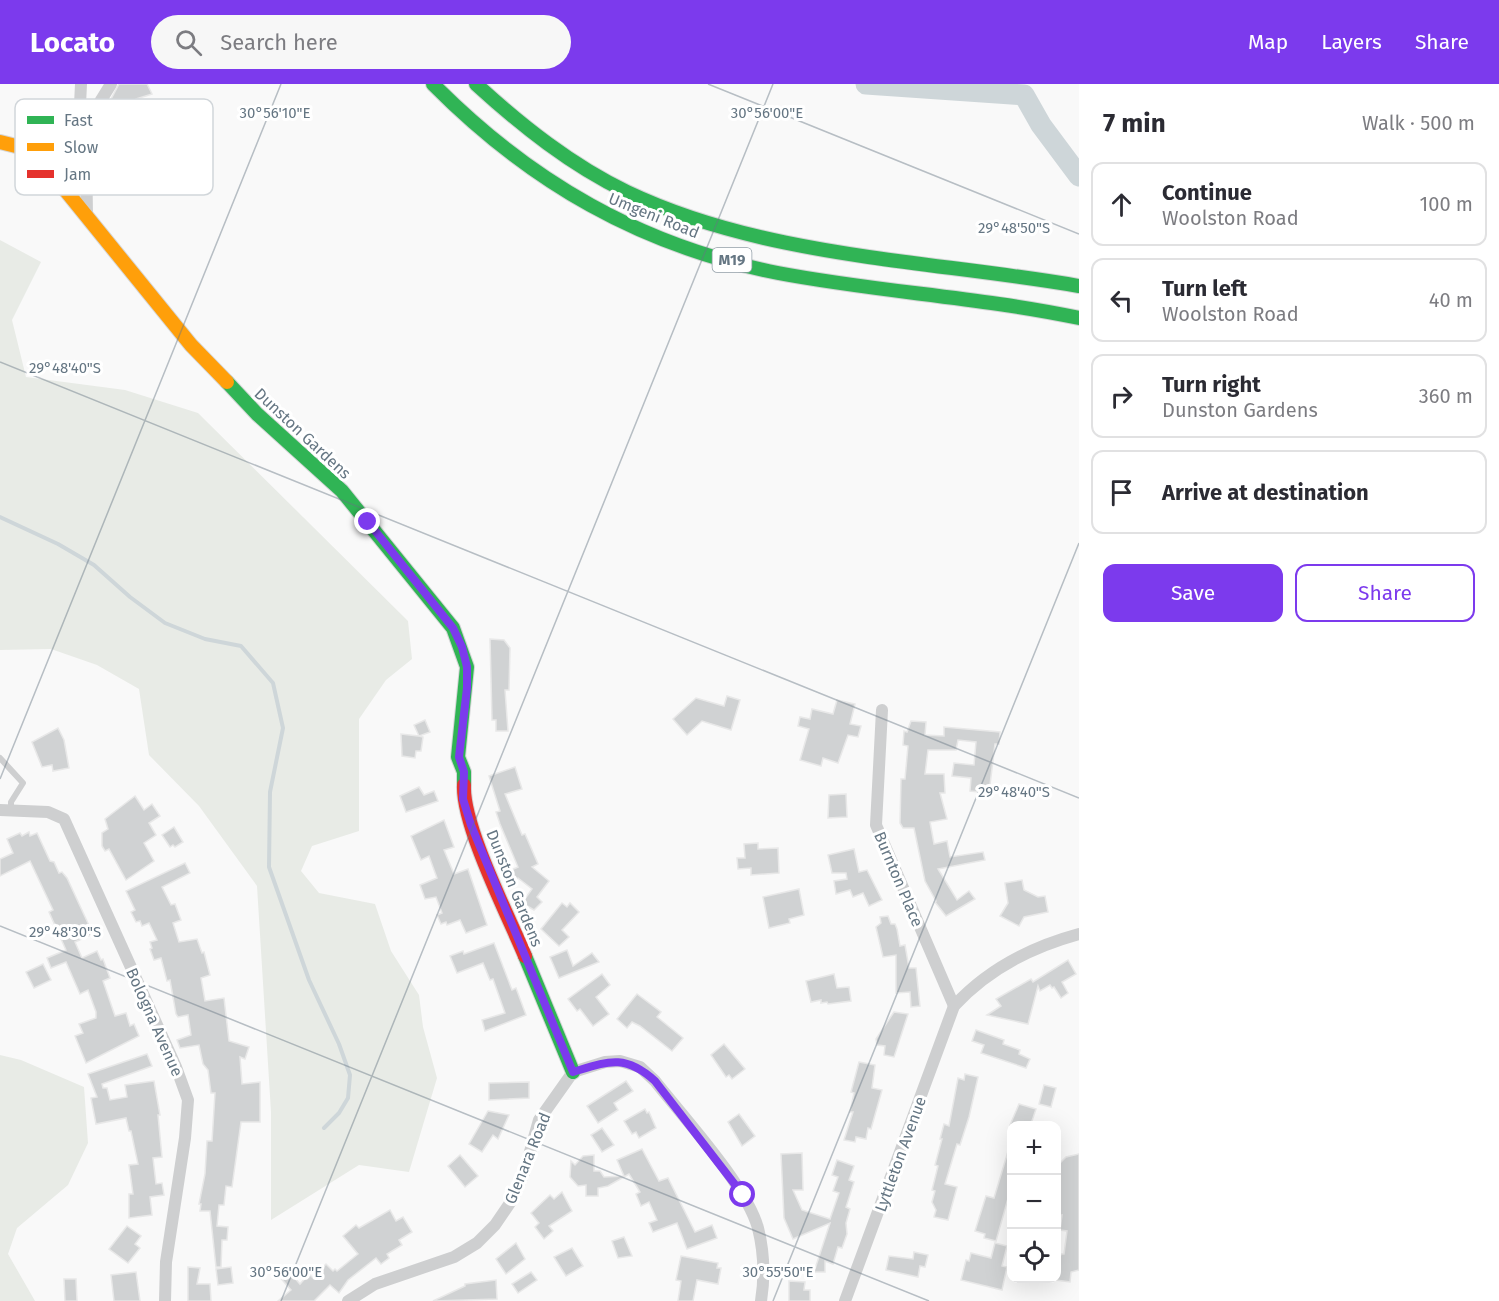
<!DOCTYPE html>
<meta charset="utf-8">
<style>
body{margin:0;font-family:"Fira Sans",sans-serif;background:#f7f7f7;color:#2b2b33}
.controls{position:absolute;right:18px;bottom:18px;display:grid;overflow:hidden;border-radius:12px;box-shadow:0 6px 24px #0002}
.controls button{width:54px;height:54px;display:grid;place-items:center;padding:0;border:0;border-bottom:2px solid #e1e1e2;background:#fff;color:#2b2b33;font:30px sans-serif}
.stop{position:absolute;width:18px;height:18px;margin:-14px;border:4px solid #7c3aed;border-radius:50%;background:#fff}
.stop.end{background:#7c3aed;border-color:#fff;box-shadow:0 2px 6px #0008}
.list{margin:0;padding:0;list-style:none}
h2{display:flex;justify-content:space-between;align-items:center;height:78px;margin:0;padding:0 24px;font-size:26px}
h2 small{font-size:20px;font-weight:400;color:#7c7c81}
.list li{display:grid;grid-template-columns:39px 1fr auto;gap:18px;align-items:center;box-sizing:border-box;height:84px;margin:0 12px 12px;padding:0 12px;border:2px solid #e1e1e2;border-radius:12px}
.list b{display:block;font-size:22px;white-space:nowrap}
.list p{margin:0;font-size:20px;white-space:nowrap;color:#7c7c81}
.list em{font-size:20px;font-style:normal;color:#7c7c81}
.actions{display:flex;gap:12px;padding:18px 24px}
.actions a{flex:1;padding:14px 0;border:2px solid #7c3aed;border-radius:12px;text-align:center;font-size:21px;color:#7c3aed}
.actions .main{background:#7c3aed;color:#fff}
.icon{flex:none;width:33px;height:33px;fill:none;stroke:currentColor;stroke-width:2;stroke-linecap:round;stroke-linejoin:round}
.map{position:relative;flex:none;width:1079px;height:1217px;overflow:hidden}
header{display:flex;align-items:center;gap:36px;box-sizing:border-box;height:84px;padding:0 30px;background:#7c3aed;color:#fff}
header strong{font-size:28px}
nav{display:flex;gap:33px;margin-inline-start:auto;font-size:21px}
.search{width:420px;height:54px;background:#f7f7f7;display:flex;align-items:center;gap:15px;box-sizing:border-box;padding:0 21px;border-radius:33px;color:#7c7c81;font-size:22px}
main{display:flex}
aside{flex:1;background:#fff}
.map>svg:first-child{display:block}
.green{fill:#e8ebe6}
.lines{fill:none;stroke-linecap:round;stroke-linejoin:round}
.stream{stroke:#ced6d9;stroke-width:4}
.river{stroke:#ced6d9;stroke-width:21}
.building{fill:#d0d2d3;stroke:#e8e8e8;stroke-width:1.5}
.fast-casing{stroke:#d5d6d7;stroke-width:16}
.slow-casing{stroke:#d5d6d7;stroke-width:16}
.jam-casing{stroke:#d5d6d7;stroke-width:16}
.lane{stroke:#cecfd0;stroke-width:6}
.street{stroke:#cecfd0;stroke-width:12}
.fast{stroke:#30b455;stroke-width:14}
.slow{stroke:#ff9f0a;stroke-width:14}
.jam{stroke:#e5322d;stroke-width:14}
.route{stroke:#7c3aed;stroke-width:8}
.ticks{fill:none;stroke:#657683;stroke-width:1.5;stroke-opacity:0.45}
.labels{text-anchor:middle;stroke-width:6;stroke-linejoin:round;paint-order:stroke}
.shield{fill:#fff;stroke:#939fa8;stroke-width:1.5}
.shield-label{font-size:15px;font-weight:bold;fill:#657683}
.street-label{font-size:16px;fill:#657683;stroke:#fff}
.key{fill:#fff;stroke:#d1d6da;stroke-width:1.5}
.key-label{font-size:16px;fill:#657683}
.ticks-label{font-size:15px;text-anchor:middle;fill:#657683;stroke:#fff;stroke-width:6;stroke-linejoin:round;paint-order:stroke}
</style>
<header>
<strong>Locato</strong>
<div class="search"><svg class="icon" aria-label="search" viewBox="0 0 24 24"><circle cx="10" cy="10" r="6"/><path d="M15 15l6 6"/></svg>Search here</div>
<nav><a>Map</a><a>Layers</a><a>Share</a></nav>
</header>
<main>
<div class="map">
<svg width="1079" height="1217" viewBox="0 0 1079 1217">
<rect width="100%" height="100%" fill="#f9f9f9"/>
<!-- green -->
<g class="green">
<path d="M0 156 41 178 12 236 26 293 125 306 198 329 408 537 412 575 386 596 359 635V747L312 762 301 787 319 809 375 820 391 867 419 911 423 943 437 994 409 1088 359 1081 271 1136V1028L257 802 199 722 149 671 139 605 97 581 51 565 0 566Z"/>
<path d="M0 971 21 976 84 1003 88 1059 68 1101 17 1144 8 1170 35 1217H0Z"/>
</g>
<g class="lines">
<!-- stream -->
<path class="stream" d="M0 433 58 460 94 481 130 513 165 539 205 555 241 562 273 599 283 644 270 708 269 783 309 896 339 960 350 991 348 1014 339 1029 324 1044"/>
<!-- river -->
<path class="river" d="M866 0 1024 11 1041 41 1079 92"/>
</g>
<!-- building -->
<g class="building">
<path d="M119 0H147L152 10 136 15 143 34 125 55 135 65 127 68 135 81 108 95 106 92 97 95 96 40 103 39 104 28 110 25 109 19Z"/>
<path d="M490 555 504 556 510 564 509 606H505L508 647H496V636H492Z"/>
<path d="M727 612 740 616 731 646 702 637 687 651 673 635 696 614 724 622Z"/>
<path d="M837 616 855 620 850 640 861 642 858 653 848 651 838 679 823 674 821 682 800 676 809 645 798 642 800 633 810 635 812 625 833 630Z"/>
<path d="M425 636 430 648 419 652 423 653 421 667H416L415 674 402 672 401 650 419 652 414 641Z"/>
<path d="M911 637 926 638 925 651 944 652V643L1000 648 999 660H995L989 709 970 707 971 694 952 692 954 679 974 681 976 658 958 656 956 666H928L925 690H944L945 709H940L947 735 930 738 934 760 947 757 950 773 983 768 985 776 938 785 957 816 969 807 975 815 946 832 935 818 936 817 925 797 914 744H903L900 739 901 695H905L908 662 903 661 904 647 907 648Z"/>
<path d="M58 644 64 656 69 684 53 687 52 681 42 683 32 658Z"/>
<path d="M515 683 522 705 505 710 522 751 525 750 538 780 532 783 549 797 537 813 542 818 534 826 522 819 532 805 518 794 511 797 507 788 518 783 500 740 496 728 500 727 489 692Z"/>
<path d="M419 703 424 711 434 707 438 717 406 728 400 712Z"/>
<path d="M846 710 847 733 828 734 829 711Z"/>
<path d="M135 712 144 726 152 720 160 732 149 739 156 751 144 759 154 777 126 796 109 765 105 767 102 762V749L108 745 105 735Z"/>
<path d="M444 736 454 763 444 766 454 790 468 785 487 841 466 849 460 836 447 841 446 838 441 840 437 831 442 829 436 813 425 815 420 801 437 794 429 772 421 776 411 752Z"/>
<path d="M174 743 183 758 175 763 173 761 170 763 162 751Z"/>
<path d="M29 748 30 752 37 749 50 777 54 778 59 789 62 788 67 794 93 850 75 858 82 874 97 867 101 876 103 875 110 894 103 897 115 932 126 929 130 942 134 940 139 952 86 979 75 952 83 949 79 940 96 934V928L88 906 80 910 66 878 51 884 47 874 66 866 49 828 53 826 30 777 0 792V775L13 769 7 755 20 749 22 752Z"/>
<path d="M758 759V765L778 764 779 789 751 791V784L738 785 737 774H745L744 760Z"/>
<path d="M854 765 859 788 867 786 882 816 869 822 863 809 853 813 850 806 836 810 834 797 847 795 846 789H832L828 771Z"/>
<path d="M185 779 190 789 162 803 171 821 175 820 181 836 173 839 179 858 197 855 202 869 204 868 210 891 201 894 205 917 224 914 229 957 249 963 245 975 240 973 242 1000 260 998V1038H241L232 1103 226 1102 224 1121H219L217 1142 228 1143 227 1156H222L221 1183H216L210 1127H200L201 1120H199L205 1090 207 1057H212L215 1009H211L208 986 203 980 199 961 180 964 177 956 191 951 188 931 178 933 176 930 170 896 167 897 161 874 154 876 150 865 152 864 150 858 157 856 149 839 142 842 140 837 136 838 131 828 135 826 126 807Z"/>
<path d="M1022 796 1024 806 1038 813 1045 812 1048 828 1024 833 1019 842 1000 832 1008 819 1005 799Z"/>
<path d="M799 805 804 831 789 835 790 839 769 844 763 813Z"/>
<path d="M562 819 567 823 570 819 579 828 562 846 569 853 559 862 541 845Z"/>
<path d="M888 832 891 840H895L897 845 900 862 905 861 909 884H916L920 922 911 923 910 908 896 909V871L883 873 876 843 881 839 880 833Z"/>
<path d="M494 859 512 906 516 904 526 931 485 947 482 936 505 929 493 895 490 896 483 879 457 889 450 872 463 867 464 870Z"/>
<path d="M567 866 573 882 592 869 599 878 559 894 550 873Z"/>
<path d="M1068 876 1076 890 1062 898 1068 909 1061 914 1054 903 1052 904 1050 901 1040 907 1038 902 1028 940 987 931 1001 922 996 915 1031 895 1033 898Z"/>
<path d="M43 880 51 896 34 904 26 888Z"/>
<path d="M602 890 610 901 596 913 609 930 593 942 580 925 577 927 568 915Z"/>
<path d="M834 890 837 904 849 903 851 917 828 920 827 918 821 919V916L811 918 806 897Z"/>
<path d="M637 910 661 928 657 933 683 954 672 967 640 942 632 938 627 944 617 935Z"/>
<path d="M894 928 908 930 894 973 884 971 885 962 877 961 876 955Z"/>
<path d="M976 946 1004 956 1003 960 1020 966 1019 970 1030 975 1026 984 981 969 984 961 972 957Z"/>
<path d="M724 960 745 985 732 995 729 991 726 993 711 971Z"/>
<path d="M147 970 152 982 102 1000 103 1004H107L110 1016 127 1013 125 1001 154 997 160 1031H158L162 1073 153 1074 156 1100 162 1099 164 1111 150 1113 152 1131 129 1134V1110H133L129 1081 138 1080 131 1047H129L126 1034 96 1040 91 1014 97 1013 88 990Z"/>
<path d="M859 978 875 981 872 1004 882 1006 871 1045 868 1044 866 1055 856 1053 855 1058 844 1056 853 1028H850L854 1009 851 1008Z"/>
<path d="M965 990 978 993 969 1033 960 1061 957 1060 945 1100 957 1103 948 1136 934 1133 936 1126 932 1118 935 1107 932 1106 938 1082 935 1081 942 1055H940L944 1040 949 1042 958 994 964 996Z"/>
<path d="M626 997 633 1007 614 1019 618 1026 598 1039 587 1022Z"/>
<path d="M529 998V1014L489 1016V999Z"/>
<path d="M1044 1001 1056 1004 1051 1023 1039 1020Z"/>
<path d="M1019 1020 1036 1025 1032 1037 1038 1041H1010Z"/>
<path d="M645 1025 647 1029 649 1028 656 1044 639 1054 636 1048 632 1050 624 1037Z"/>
<path d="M488 1027 509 1031 498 1055 493 1051 482 1068 469 1060Z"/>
<path d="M739 1030 755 1052 742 1062 728 1038Z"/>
<path d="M602 1044 614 1061 602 1068 591 1051Z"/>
<path d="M1009 1064 1011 1065V1104L996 1157 984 1154 985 1150 975 1147 986 1112 994 1114Z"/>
<path d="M642 1065 659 1097 668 1094 695 1148 712 1141 717 1154 687 1165 677 1139 653 1148 649 1139 657 1136 649 1118 641 1122 636 1110 640 1108 629 1090 608 1102 598 1104V1112H586V1101L578 1102 570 1093 571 1077 575 1081 583 1072 594 1071V1087H600L604 1093 624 1092 617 1076Z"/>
<path d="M802 1069 803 1106H793L802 1126 830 1135 839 1109 833 1107 838 1093 832 1091 837 1076 854 1082 849 1096 854 1098 846 1123 850 1125 846 1139 847 1150 842 1164 838 1163 833 1180 825 1177V1188H814L830 1139 793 1155 784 1134 781 1070Z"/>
<path d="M1079 1070V1186L1071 1188 1070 1198 1056 1196V1185L1061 1170H1064L1067 1147 1060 1146 1062 1131 1056 1132V1083L1066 1073Z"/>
<path d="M460 1071 478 1092 465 1103 448 1082Z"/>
<path d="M562 1108 572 1127 549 1142 553 1147 544 1155 535 1143 539 1139 531 1129 550 1111 554 1115Z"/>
<path d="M390 1126 396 1137 403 1133 412 1148 399 1156 402 1161 387 1170 389 1174 381 1180 376 1174 348 1196 339 1209 330 1201 314 1217H278L291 1206 278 1191 286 1184 300 1200 309 1190 313 1194 326 1180 333 1187 335 1185 337 1187 358 1170 343 1152 356 1141 359 1144Z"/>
<path d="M127 1142 141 1152 135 1160 140 1164 128 1179 109 1165Z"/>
<path d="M624 1153 632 1172 618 1174 612 1157Z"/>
<path d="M516 1159 525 1175 506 1190 496 1175Z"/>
<path d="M995 1159 1007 1162 1002 1182 1007 1183 1002 1206 961 1196 966 1176 969 1177 971 1169 991 1174Z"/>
<path d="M572 1164 583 1182 566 1192 554 1173Z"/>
<path d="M914 1168 928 1171 925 1183 920 1182 918 1193 886 1186 889 1172 913 1175Z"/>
<path d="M681 1172 718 1179 717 1184H721L718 1200 697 1196 693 1217H678L681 1197 676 1196Z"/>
<path d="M188 1183 200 1184 197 1200H210L211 1217H188Z"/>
<path d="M231 1183 233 1199 218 1201 216 1185Z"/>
<path d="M136 1188 140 1217H114L111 1191Z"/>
<path d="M531 1188 537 1196 518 1209 512 1200Z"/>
<path d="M64 1195H76L77 1217H65Z"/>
<path d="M496 1196 497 1215 433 1217 465 1202V1200Z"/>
<path d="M789 1197 805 1198 804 1206H810V1217H789Z"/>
</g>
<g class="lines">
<defs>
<g id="fast">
<path d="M433 0C530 98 641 162 778 189 878 208 979 213 1079 234"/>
<path d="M476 0C522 42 571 81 627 108 766 174 929 176 1079 202"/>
<path d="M227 298 257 330 342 407 453 544 467 583 458 673 464 688V701"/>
<path d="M525 872 573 988"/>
</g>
<path id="slow" d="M0 58 24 64 45 81 191 261 227 298"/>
<path id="jam" d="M464 701C462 741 508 831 525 872"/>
</defs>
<!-- fast casing -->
<use href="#fast" class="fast-casing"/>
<!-- slow casing -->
<use href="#slow" class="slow-casing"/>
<!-- jam casing -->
<use href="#jam" class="jam-casing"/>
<!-- lane -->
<path class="lane" d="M0 674 23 699 11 718V726"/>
<!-- street -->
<g class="street">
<path d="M81 0 80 21 86 54 87 133"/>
<path d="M85 42 111 0"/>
<path d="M882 626 876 741 954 922"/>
<path d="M0 726 48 728 64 735 176 983 188 1016 185 1054 166 1178 165 1217"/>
<path d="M348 1217 375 1200 454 1173 477 1159 495 1141 512 1116 524 1089 539 1036 573 988 605 978 620 977 640 983 655 997C684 1034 746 1101 758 1144 764 1168 765 1192 761 1217"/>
<path d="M845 1217 954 922C988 885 1031 863 1079 850"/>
</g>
<!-- fast -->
<use href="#fast" class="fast"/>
<!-- slow -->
<use href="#slow" class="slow"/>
<!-- jam -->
<use href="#jam" class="jam"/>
</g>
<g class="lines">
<!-- route -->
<path class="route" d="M368 438 453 544 462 563 467 583V604L459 673 464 688 463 715 471 741 573 988C609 977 625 970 655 997L743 1111"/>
</g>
<!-- ticks -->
<path class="ticks" d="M708 0 1079 150M0 278 1079 714M0 695 281 0M0 842 929 1217M281 1217 773 0M773 1217 1079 459"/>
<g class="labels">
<!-- shield labels -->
<rect class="shield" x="712.5" y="164" width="39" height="24" rx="4.5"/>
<g class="shield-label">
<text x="732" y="181">M19</text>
</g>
<!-- street labels -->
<g class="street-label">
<text transform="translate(654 131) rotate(22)" y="6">Umgeni Road</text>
<text transform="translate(303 349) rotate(43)" y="6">Dunston Gardens</text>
<text transform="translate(899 795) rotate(67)" y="6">Burnton Place</text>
<text transform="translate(515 804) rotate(68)" y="6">Dunston Gardens</text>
<text transform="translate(155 938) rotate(66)" y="6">Bologna Avenue</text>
<text transform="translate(900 1070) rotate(-70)" y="6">Lyttleton Avenue</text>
<text transform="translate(527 1074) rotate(-68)" y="6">Glenara Road</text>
</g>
</g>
<!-- legend -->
<rect x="15" y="15" width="198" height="96" rx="9" class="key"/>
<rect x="27" y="32" width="27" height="8" fill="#30b455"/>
<rect x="27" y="59" width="27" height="8" fill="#ff9f0a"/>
<rect x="27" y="86" width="27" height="8" fill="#e5322d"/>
<g class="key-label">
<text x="64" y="42">Fast</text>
<text x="64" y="69">Slow</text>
<text x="64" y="96">Jam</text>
</g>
<g class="ticks-label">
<text x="275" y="34">30°56'10"E</text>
<text x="767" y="34">30°56'00"E</text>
<text x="1014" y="149">29°48'50"S</text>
<text x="65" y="289">29°48'40"S</text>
<text x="1014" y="713">29°48'40"S</text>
<text x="65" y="853">29°48'30"S</text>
<text x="286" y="1193">30°56'00"E</text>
<text x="778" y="1193">30°55'50"E</text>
</g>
</svg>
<div class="controls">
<button>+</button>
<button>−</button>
<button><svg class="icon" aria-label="locate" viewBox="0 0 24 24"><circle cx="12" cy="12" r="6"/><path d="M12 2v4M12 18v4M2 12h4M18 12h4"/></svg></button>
</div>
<div class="stop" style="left:743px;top:1111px"></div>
<div class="stop end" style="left:368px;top:438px"></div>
</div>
<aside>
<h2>7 min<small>Walk · 500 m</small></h2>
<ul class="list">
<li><svg class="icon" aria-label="ahead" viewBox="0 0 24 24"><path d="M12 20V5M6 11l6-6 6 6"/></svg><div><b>Continue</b><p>Woolston Road</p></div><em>100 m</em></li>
<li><svg class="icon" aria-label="left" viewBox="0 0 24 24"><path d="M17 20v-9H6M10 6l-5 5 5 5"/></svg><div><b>Turn left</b><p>Woolston Road</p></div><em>40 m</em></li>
<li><svg class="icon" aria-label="right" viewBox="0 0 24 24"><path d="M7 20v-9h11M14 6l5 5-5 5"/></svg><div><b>Turn right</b><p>Dunston Gardens</p></div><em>360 m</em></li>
<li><svg class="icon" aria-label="arrive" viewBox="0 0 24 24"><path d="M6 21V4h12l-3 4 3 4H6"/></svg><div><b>Arrive at destination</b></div></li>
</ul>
<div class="actions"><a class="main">Save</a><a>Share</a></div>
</aside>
</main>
